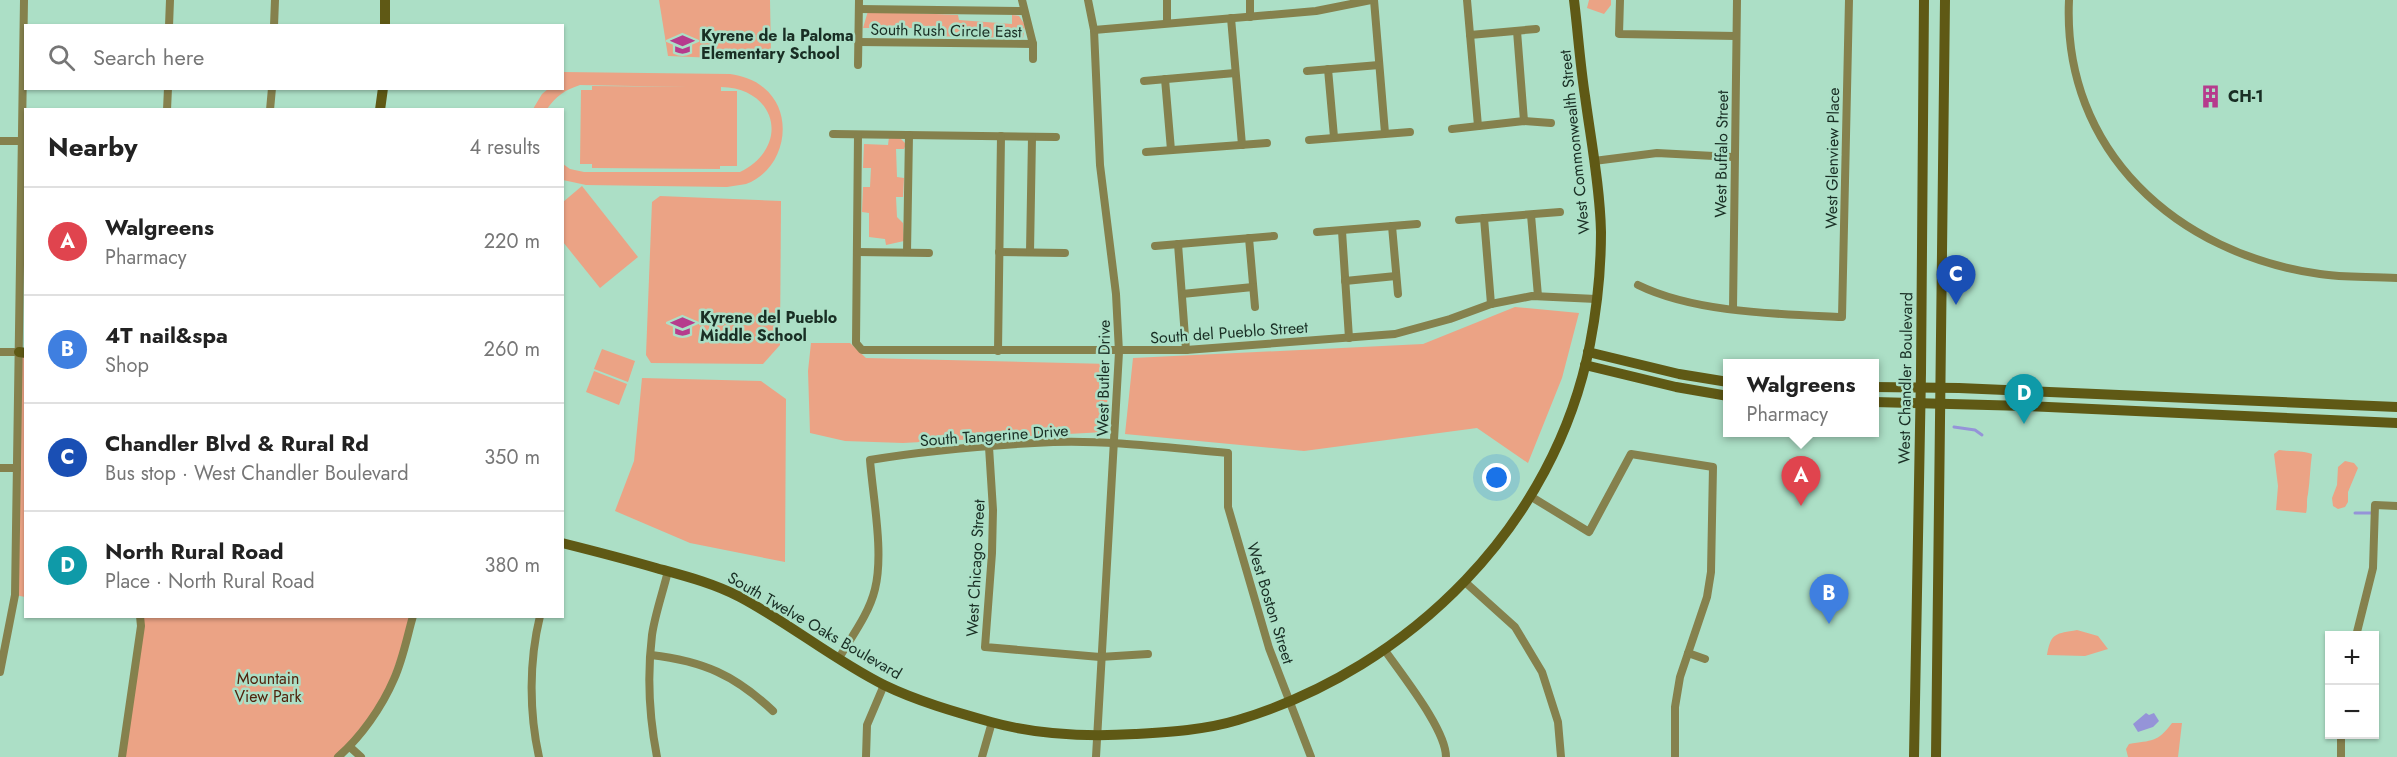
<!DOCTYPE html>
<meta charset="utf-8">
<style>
body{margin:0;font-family:Jost,sans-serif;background:#f6f6f6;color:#222}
.controls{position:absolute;right:18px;bottom:18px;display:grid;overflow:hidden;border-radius:0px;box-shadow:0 2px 4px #0004}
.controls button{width:54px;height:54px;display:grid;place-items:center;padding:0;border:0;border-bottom:2px solid #e0e0e0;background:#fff;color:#222;font:30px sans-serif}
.you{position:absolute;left:1497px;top:478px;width:21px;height:21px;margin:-15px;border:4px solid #fff;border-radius:50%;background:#1a73e8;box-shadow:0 0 0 9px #1a73e833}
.badge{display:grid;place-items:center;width:39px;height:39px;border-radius:50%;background:#b63b8d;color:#fff;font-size:20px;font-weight:700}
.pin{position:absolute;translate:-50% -50px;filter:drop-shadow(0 2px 3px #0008)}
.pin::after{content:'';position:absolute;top:32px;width:21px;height:18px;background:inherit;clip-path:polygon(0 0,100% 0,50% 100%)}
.popup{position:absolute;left:1723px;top:359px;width:156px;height:78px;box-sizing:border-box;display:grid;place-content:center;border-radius:0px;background:#fff;filter:drop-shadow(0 2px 4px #0005);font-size:20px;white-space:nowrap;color:#767676}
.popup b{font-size:22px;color:#222}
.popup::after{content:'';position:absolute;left:50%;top:100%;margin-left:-12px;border:12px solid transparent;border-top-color:#fff}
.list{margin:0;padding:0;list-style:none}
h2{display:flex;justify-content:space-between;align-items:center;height:78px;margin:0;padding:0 24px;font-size:26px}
h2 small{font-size:20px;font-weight:400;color:#767676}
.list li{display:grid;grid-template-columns:39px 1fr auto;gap:18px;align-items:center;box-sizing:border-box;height:108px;padding:0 24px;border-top:2px solid #e0e0e0}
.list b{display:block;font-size:22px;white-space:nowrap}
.list p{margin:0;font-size:20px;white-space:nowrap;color:#767676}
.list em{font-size:20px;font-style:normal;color:#767676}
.icon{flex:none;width:33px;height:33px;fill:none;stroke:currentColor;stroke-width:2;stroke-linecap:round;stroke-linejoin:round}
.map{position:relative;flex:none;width:2397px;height:757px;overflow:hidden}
.search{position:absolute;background:#fff;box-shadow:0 2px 4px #0004;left:24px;top:24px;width:540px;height:66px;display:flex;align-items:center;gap:15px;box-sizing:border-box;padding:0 21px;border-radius:0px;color:#767676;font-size:22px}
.panel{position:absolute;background:#fff;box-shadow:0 2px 4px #0004;left:24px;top:108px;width:540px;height:510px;border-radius:0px}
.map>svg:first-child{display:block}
.green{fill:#eba385}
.water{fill:#9594d8}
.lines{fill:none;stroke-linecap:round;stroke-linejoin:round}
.stream{stroke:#9594d8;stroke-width:3}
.street{stroke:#85814d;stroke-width:8}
.secondary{stroke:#5f5915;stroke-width:10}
.labels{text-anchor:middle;stroke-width:5;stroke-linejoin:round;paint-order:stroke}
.street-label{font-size:16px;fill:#192e24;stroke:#acdfc6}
.poi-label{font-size:16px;font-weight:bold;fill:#192e24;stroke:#acdfc6;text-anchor:start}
.park-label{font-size:16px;fill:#50220c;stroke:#acdfc6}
</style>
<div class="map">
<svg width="2397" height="757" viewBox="0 0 2397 757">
<rect width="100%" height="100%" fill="#acdfc6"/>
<!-- green -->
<g class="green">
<path d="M659 0H770L771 54 767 60 668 56Z"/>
<path d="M1589 0H1611V5L1604 14 1587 8Z"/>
<path d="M868 11 958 15 959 20 1012 24V15L1019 16 1025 25 1023 38 927 36V28H863Z"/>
<path d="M563 72 730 74C742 76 754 79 764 88 796 114 785 170 746 184 740 185 733 186 727 187L586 185 563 180V164L570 169 584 172H740C791 147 777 88 721 87V91H737V166H720V169L592 168V164H580L581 90H592V86L689 87 580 85C565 90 556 96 547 109H533L542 94 548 89 562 88Z"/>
<path d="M889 137H899L906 144 904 149H896L897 177 904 178 903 197H896L897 217 903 223 904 241 886 245 885 239 869 237V213L862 212 863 187H870L871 168H863L864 144 888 145Z"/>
<path d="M582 186 638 257 600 288 563 242V202Z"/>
<path d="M660 196 781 201 780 345 763 364 651 363 646 355 652 202Z"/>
<path d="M1515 307 1579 313 1562 378 1528 463 1477 428 1304 451 1125 434 1133 358 1423 344Z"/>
<path d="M811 343H850L866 358 1110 364 1105 432 903 443 845 441 810 433 808 371Z"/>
<path d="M602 349 635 361 628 382 594 369Z"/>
<path d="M19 352 25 353V597L15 595Z"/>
<path d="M594 371 627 384 619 405 586 392Z"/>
<path d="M642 378 761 381 786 399 785 562 690 543 615 511 634 461Z"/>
<path d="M2279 450C2290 452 2301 450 2312 454 2310 468 2310 480 2308 494 2306 501 2308 506 2306 513L2276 510 2278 486 2274 454Z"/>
<path d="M2345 461 2354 463 2358 468 2348 492V502L2345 507 2338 509 2333 506 2332 498 2337 485 2338 467Z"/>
<path d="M140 617H413L383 699 338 757H122Z"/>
<path d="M2077 630 2098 636 2108 649 2085 656 2047 655C2051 632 2056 634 2077 630Z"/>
<path d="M2172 723H2182L2178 757H2128L2126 749 2129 744C2152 740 2157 743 2172 723Z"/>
</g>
<!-- water -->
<path class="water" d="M2146 713 2149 715 2154 713 2159 721 2153 727 2138 732 2133 724Z"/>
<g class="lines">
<!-- stream -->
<g class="stream">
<path d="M1954 427 1975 430 1982 435"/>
<path d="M2355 513H2372"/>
</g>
<!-- street -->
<g class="street">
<path d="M1022 0 1033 44V59"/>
<path d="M1088 0 1094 30 1100 165 1116 294 1119 352 1096 757"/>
<path d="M1250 0V17"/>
<path d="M1374 0 1385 133"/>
<path d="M1467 0 1478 126"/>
<path d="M1620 0 1619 34 1736 36"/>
<path d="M2069 0C2062 151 2177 254 2320 274 2345 278 2371 276 2397 278"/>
<path d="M859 9 1024 11"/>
<path d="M1231 18 1242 145"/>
<path d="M1167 23V0"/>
<path d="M169 26 170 0"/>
<path d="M274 26 275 0"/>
<path d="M1094 30 1316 11 1371 0"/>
<path d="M1517 31 1524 121"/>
<path d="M1470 35 1536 29"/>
<path d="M859 42 1033 44"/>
<path d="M858 65 859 0"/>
<path d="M1328 69 1334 137"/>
<path d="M1307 71 1379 65"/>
<path d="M1165 79 1171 150"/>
<path d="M1144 81 1235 73"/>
<path d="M167 110 168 88"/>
<path d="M270 110 272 88"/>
<path d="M1452 129 1524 121 1551 123"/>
<path d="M833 134 1056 137"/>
<path d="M858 135 856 343 862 350H1186L1395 334 1450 319 1491 304 1532 296 1596 299"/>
<path d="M1309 140 1410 132"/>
<path d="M0 141H26"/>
<path d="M1146 152 1267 143"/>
<path d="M1594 161 1657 153 1733 157"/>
<path d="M1531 215 1538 296"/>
<path d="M1484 218 1491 304"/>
<path d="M1459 220 1560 212"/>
<path d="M1392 226 1398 294"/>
<path d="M1342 231 1349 338"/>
<path d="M1317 232 1417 224"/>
<path d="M1249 238 1255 307"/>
<path d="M1178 244 1186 350"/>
<path d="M1155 246 1274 236"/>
<path d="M857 252 929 253"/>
<path d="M907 252 909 135"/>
<path d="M999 252 1065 253"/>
<path d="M1030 252 1032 137"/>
<path d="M1345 281 1396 276"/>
<path d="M1638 285C1695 313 1779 314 1842 317L1849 0"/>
<path d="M1182 294 1253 287"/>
<path d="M1733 309 1737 0"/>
<path d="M998 351 1001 136"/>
<path d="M0 352H19"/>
<path d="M989 447 993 510 992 553 985 647 1100 657 1148 654"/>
<path d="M0 468H17"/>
<path d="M1530 496 1589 532 1631 454 1713 467 1711 572 1707 597 1680 677 1675 707V757"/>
<path d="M1465 582 1515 627 1542 672 1558 722 1561 757"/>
<path d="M2356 636 2373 568 2375 505 2397 506"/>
<path d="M1384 649C1401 674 1446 729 1446 757"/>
<path d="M1688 653 1705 659"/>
<path d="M651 655C703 661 735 675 773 711"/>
<path d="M839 658C852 636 869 614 875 589 884 553 873 498 870 460 930 450 992 445 1053 442 1111 440 1170 448 1228 453V507L1269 648 1311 757"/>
<path d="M0 672 15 595 24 0"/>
<path d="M350 747 361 757"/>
<path d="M122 757 141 626 140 616"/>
<path d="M338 757C361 737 382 707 394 679 403 659 407 637 413 616"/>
<path d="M539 757C529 712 529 661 540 616"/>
<path d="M657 757C649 716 647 676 652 635 655 614 663 592 668 571"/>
<path d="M866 757 867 725 884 685"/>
<path d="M982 757 992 722"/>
<path d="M2341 757V734"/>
</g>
<!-- secondary -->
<g class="secondary">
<path d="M385 26V0"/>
<path d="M380 110 383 88"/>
<path d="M19 352 26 353"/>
<path d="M1588 352 1679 374 1728 382"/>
<path d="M1585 365 1676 387 1728 396"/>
<path d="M1874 387 1959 388 2397 407"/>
<path d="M1874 402 2026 406 2397 423"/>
<path d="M562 543C594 551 625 559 656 568 685 576 713 583 740 597 789 623 834 660 884 685 917 701 955 712 991 722 1038 735 1086 737 1135 734 1169 732 1205 730 1238 720 1411 668 1555 524 1590 344 1597 308 1601 269 1601 232 1600 187 1591 141 1585 96 1580 64 1578 32 1574 0"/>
<path d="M1914 757 1921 373 1924 0"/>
<path d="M1936 757 1945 0"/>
</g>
</g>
<!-- icons -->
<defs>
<symbol id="school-bare" viewBox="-9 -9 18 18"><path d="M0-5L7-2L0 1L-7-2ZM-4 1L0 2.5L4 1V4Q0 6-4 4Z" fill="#b63b8d" stroke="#acdfc6" stroke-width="2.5" paint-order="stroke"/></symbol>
<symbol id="building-bare" viewBox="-9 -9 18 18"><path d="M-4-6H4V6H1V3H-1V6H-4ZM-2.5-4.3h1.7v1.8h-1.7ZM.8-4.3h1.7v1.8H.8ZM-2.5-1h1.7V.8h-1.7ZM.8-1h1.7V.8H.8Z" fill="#b63b8d" stroke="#acdfc6" stroke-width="2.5" paint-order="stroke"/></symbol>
</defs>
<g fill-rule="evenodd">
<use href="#school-bare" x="666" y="28" width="33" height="33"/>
<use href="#building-bare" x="2194" y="80" width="33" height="33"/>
<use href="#school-bare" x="666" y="310" width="33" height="33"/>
</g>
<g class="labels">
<!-- street labels -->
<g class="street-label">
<text transform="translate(946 30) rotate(1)" y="6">South Rush Circle East</text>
<text transform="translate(1574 142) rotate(-96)" y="6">West Commonwealth Street</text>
<text transform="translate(1721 154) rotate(-89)" y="6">West Buffalo Street</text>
<text transform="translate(1832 158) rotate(-89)" y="6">West Glenview Place</text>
<text transform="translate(1229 332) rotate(-4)" y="6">South del Pueblo Street</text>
<text transform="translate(1103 378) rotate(-89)" y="6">West Butler Drive</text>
<text transform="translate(1905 378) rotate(-89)" y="6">West Chandler Boulevard</text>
<text transform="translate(994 435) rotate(-4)" y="6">South Tangerine Drive</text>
<text transform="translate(975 568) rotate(-87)" y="6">West Chicago Street</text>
<text transform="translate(1271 603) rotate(73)" y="6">West Boston Street</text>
<text transform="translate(815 625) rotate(30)" y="6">South Twelve Oaks Boulevard</text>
</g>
<!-- poi labels -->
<g class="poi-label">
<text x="701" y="41">Kyrene de la Paloma<tspan x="701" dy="18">Elementary School</tspan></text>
<text x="2228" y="102">CH-1</text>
<text x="700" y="323">Kyrene del Pueblo<tspan x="700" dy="18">Middle School</tspan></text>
</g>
<!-- park labels -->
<g class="park-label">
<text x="268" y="684">Mountain<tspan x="268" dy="18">View Park</tspan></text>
</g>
</g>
</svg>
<div class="controls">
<button>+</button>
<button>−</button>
</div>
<div class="you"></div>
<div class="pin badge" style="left:1801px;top:506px;background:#e0444e">A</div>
<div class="popup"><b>Walgreens</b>Pharmacy</div>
<div class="pin badge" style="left:1829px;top:624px;background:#3f7fe0">B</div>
<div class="pin badge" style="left:1956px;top:305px;background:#1a4fb4">C</div>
<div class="pin badge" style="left:2024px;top:424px;background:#0f9aa8">D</div>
<div class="search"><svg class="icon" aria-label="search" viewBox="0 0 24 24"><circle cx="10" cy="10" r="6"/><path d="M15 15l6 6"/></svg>Search here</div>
<section class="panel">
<h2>Nearby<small>4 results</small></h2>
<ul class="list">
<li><span class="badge" style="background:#e0444e">A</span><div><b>Walgreens</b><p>Pharmacy</p></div><em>220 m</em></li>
<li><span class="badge" style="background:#3f7fe0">B</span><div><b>4T nail&amp;spa</b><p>Shop</p></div><em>260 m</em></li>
<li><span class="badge" style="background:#1a4fb4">C</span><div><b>Chandler Blvd &amp; Rural Rd</b><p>Bus stop · West Chandler Boulevard</p></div><em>350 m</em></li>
<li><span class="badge" style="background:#0f9aa8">D</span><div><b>North Rural Road</b><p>Place · North Rural Road</p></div><em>380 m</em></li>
</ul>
</section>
</div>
